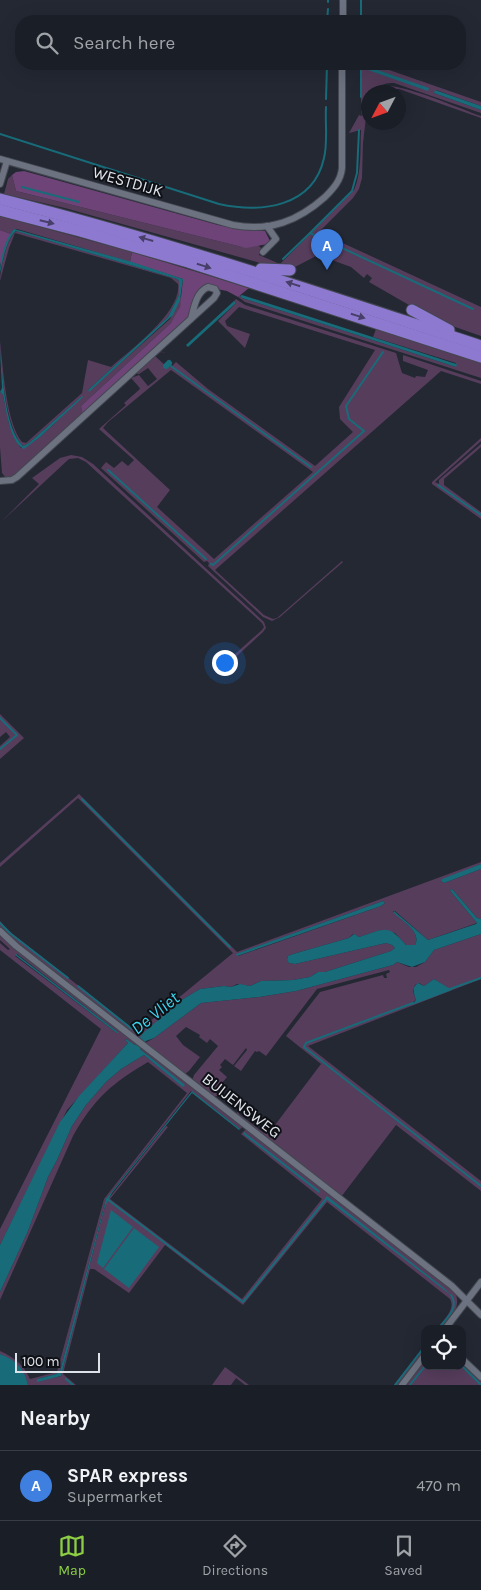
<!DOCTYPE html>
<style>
body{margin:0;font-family:Karla,sans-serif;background:#272b32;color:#f1f3f6}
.controls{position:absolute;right:15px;bottom:15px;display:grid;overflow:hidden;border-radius:10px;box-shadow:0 5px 20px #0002}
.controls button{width:45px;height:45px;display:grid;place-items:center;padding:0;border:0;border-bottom:1px solid #383c43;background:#1a1e26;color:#f1f3f6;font:25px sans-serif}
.compass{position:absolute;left:361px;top:85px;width:45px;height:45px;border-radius:50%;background:#1a1e26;box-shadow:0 5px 20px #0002;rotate:229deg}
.scale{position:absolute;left:15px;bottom:12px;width:85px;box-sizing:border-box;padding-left:5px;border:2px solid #dee2e9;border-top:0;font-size:14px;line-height:18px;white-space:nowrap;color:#dee2e9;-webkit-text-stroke:4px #0e1015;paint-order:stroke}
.you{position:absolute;left:224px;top:662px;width:18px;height:18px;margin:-12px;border:4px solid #fff;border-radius:50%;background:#1a73e8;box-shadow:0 0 0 8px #1a73e833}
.badge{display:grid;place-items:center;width:32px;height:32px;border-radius:50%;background:#8dce44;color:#fff;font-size:16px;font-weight:700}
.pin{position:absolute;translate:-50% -41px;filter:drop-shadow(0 1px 2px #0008)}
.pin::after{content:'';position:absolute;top:26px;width:18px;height:15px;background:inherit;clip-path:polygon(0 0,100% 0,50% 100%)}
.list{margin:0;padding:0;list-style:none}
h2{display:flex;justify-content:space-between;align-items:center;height:65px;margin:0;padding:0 20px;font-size:21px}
h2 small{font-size:16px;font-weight:400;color:#9fa2a7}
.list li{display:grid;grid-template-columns:32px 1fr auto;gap:15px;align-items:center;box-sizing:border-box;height:70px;padding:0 20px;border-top:1px solid #383c43}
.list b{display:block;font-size:19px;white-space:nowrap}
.list p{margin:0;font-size:16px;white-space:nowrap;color:#9fa2a7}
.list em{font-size:16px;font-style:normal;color:#9fa2a7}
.icon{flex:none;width:28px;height:28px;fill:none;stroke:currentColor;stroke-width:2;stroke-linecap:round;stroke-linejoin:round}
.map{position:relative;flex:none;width:481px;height:1385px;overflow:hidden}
.search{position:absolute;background:#1a1e26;box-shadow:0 5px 20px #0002;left:15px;right:15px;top:15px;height:55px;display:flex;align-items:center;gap:12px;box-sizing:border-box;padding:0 18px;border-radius:20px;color:#9fa2a7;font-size:19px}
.sheet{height:135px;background:#1a1e26}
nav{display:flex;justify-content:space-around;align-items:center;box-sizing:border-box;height:70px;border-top:1px solid #383c43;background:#1a1e26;font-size:14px;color:#9fa2a7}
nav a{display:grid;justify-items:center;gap:2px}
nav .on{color:#8dce44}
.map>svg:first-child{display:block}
.green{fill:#563d5c;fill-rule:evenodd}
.forest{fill:#6e4377}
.water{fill:#186b79}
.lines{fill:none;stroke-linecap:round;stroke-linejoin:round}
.stream{stroke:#186b79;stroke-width:2}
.canal{stroke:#186b79;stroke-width:6}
.street-casing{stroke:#434750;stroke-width:8}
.highway-casing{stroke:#434750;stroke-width:13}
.street{stroke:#6c7280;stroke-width:6}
.highway{stroke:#8e79d0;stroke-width:11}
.oneway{fill:#483f69}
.labels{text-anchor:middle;stroke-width:4;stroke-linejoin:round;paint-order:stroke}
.street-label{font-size:16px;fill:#dee2e9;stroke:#0e1015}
.water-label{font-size:18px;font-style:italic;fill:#3cd4ef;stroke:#0e1015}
</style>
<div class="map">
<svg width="481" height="1385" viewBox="0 0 481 1385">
<rect width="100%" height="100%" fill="#232833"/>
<!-- green -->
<g class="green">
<path d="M362 64H372L481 102V106L436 90 434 93 481 110V113L394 83C376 82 371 95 361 104Z"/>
<path d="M386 86C404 84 461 109 481 116V118L399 89H390L375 92Z"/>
<path d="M368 100 363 143 362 178 359 189 353 198 319 232 481 307V336L435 320 369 282 372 278 367 274 364 278 351 267 318 255 293 268 269 267 257 262 65 208 4 194 8 179 12 175 16 191 242 247H250L258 245 261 248 259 255 280 264 354 190C362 172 360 149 361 130L349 133 359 115 362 116 361 111Z"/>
<path d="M0 216 132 252 130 262 17 229 13 230 11 234 0 230Z"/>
<path d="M17 231 177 279 179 281V295L168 317 88 390 89 391 170 319 182 294 183 288C182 301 180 313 171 323L81 406 83 416 19 474 7 479 2 473 0 447V392L3 395 9 424 15 439 21 448C33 448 72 406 82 396L29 443 23 446C6 429 0 365 0 341 3 367 6 423 22 442L26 443 82 393 88 360 111 367C131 349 182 312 178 284L171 278 15 233 9 248 0 281C0 270 7 235 17 231Z"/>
<path d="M241 294 240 296 242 298 456 367V363L373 337 376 329 481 363V378L245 302 238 297Z"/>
<path d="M236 299 245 305 396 353 402 373 415 378 416 376 425 377 428 370 403 361V355L481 381V384L441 371 215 570 264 615 273 619 277 618 342 561 343 562 280 617 272 621 263 617 208 566 209 563 207 561 204 562 101 468 106 462 114 468 122 461 128 466 134 460 99 429 126 405 124 403 140 389 139 387 131 378 139 375 148 386 157 379 148 368 139 374 135 373 159 351 167 353 161 352 155 356 167 367H171L176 362 208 389 315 466 353 432 340 419 339 407 375 350 239 307 225 321 227 326 250 334 245 348 218 321 236 303 234 301ZM171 370 313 472 214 559 157 507 170 490 103 428 108 422Z"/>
<path d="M481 438V441L435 482 439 484V480L481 444V447L444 479V485L481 512V519L432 484V482Z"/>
<path d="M71 455 82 457 93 464 264 622 266 628 263 632 227 665 225 663 262 630 264 627 262 623 86 462 78 458 69 459 0 523 39 484 32 478 60 458Z"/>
<path d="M0 714 24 738 0 759V746L10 737 6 732 0 737Z"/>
<path d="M79 794 237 952 481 862V864L441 881 444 883 481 869V919L477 918 452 889 450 890 452 893 477 923 428 940 395 911H393C401 921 422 931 415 945L407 946 395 933 381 930 359 937 353 934 349 938 293 954 288 956 287 960 289 963 295 964 386 943 392 945 395 948 391 951 325 972H318L310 977 293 980 261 981 250 986 237 984 231 987 224 986 200 989 183 999 144 1033 140 1039 16 942 0 927V921L9 931 137 1032 233 953 78 798 0 867V863ZM383 901 385 903 381 906 238 956 237 954Z"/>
<path d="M0 934 137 1043 134 1045 126 1039 125 1040 128 1043 67 1110 0 1245V1229L101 1029 0 950V943L8 950 10 949 0 940ZM17 954 118 1032V1034L15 956Z"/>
<path d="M481 934V979L308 1046 481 1181V1191L396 1125 341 1197 236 1116 238 1110 239 1114 264 1133H269L321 1064 286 1036 320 992 383 975 384 978H387L386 974 390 972 389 970 317 989 266 1056 259 1051 257 1052 255 1051 241 1071 234 1066 247 1050 246 1048 233 1065 225 1059 220 1065 222 1067 219 1070 227 1077 222 1083 227 1088 222 1095 212 1097 192 1081 194 1075 218 1046 210 1039 207 1043 199 1037 200 1035 186 1027 176 1036 183 1045 200 1057 189 1071 185 1074 145 1043 154 1038 201 1003 259 997 296 991 393 965 397 962 409 967H416L425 962 434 950ZM434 979 451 990 411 1004 416 1000 413 991 415 985 419 983 424 986Z"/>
<path d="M142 1046 189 1084V1086L193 1087 241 1125 242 1128 240 1129 191 1091 106 1199 60 1371 56 1374 37 1379 58 1377 61 1376 106 1202 166 1126 168 1127 110 1199 242 1299 322 1199 241 1134 246 1129 454 1291C463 1306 451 1317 442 1329H437C443 1320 456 1310 450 1299L327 1202 243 1305 165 1245 129 1293 94 1269H90L63 1374 76 1385H28C24 1370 13 1360 0 1354V1351C15 1358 23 1364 30 1379L57 1372 104 1199 187 1093 148 1062C112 1083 94 1099 73 1136L0 1300V1292L28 1231 48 1177 57 1160 72 1126 86 1105 106 1082 121 1069 144 1055 183 1086 184 1085 140 1049Z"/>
<path d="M425 1345C425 1359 408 1374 399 1385H394Z"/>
<path d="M425 1358V1366H462V1363L481 1381V1385H405Z"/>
<path d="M225 1367 249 1385H245L236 1378 231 1385H212Z"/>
</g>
<!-- forest -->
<g class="forest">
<path d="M24 171 218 225 246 230 265 231 270 241 268 244 246 248 16 191 12 175 16 172Z"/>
<path d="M0 230 11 234 0 265Z"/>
<path d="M132 252 249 288 238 297 227 291 206 287 189 317 83 416 81 406 171 323 180 307 183 279 130 262Z"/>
</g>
<!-- water -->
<g class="water">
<path d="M369 67 429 88 428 91 368 70Z"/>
<path d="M435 90 481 106V110L434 93Z"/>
<path d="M14 229 132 262 183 279 180 300 173 315 89 392 88 390 168 317 179 295V281L177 279 16 231C6 239 3 261 0 273 0 259 5 239 14 229Z"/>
<path d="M242 295 453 363 457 364 456 367 242 298 240 296Z"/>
<path d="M234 301 236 303 188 347 186 345Z"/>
<path d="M0 349C3 375 4 427 23 446L29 443 82 396 83 397 40 437 24 449C10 443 6 409 3 395L0 392 2 388Z"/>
<path d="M481 864V869L444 883 441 881 442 879Z"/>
<path d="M452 889 477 918 481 919V934L434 950 425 962 412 967 397 962 393 965 296 991 259 997 201 1003 154 1038 146 1041 140 1049 185 1085 183 1087 144 1055 121 1069 106 1082 86 1105 72 1126 57 1160 48 1177 28 1231 0 1292V1245L60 1122 79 1096 128 1043 125 1040 126 1039 135 1045 143 1033 183 999 200 989 224 986 231 987 240 984 250 986 261 981 293 980 310 977 318 972H325L391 951 395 948 392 945 386 943 295 964 289 963 287 960 288 956 293 954 349 938 354 934 359 937C385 929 387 923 406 945H415C422 932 402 921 394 913V911L428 940 476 924 477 923 452 893 450 890Z"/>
<path d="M383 901 385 903 381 906 237 956 236 954Z"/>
<path d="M16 954 118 1032V1034L15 955Z"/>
<path d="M434 979 452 990 412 1005 416 1000C414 993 411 988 418 983L424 986Z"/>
<path d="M192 1091 240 1129 239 1130 192 1093 112 1193 105 1206 61 1376 37 1382V1379L56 1374 60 1371 106 1199Z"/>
<path d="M244 1132 320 1191 319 1193 243 1134Z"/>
<path d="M327 1196 444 1288 452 1296 325 1198Z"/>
<path d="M111 1210 133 1227 103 1268 97 1263Z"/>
<path d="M134 1228 159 1247 129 1288 104 1269Z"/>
<path d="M0 1354C16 1360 24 1368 28 1385H0Z"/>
</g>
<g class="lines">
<!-- stream -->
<g class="stream">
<path d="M328 2V0"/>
<path d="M327 21 328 9"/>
<path d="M361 21V0"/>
<path d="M361 97V64"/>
<path d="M326 99 327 64"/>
<path d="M359 130 357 173 352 191 310 233 473 309"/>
<path d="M0 134 219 204C260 213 313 208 324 158 328 142 325 124 326 107"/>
<path d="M22 187 79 202"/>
<path d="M283 259 310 233"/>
<path d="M168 364 311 467"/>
<path d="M108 470 206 559"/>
<path d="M438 485 481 515"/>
<path d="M211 564 213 565 364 431 349 419 346 406 383 352"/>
<path d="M0 718 17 735 0 749"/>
<path d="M82 799 230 947"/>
<path d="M0 923 11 934 68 978"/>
<path d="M78 986 132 1029"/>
<path d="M450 989 481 978"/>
<path d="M413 1003 306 1043 304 1047 481 1186"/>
<path d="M107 1199 243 1302 327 1198"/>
<path d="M438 1329C446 1319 460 1308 451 1295"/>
<path d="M462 1366 481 1385"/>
<path d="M66 1379 73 1385"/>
<path d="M395 1385 425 1346"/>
<path d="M410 1385 425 1366"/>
</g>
<!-- canal -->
<path class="canal" d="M166 366 169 363"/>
<defs>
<g id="street">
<path d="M343 21V0"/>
<path d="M0 159 233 225C270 232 298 221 325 197 334 188 341 180 342 168V64"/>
<path d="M0 184 7 161"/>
<path d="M263 252 276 239 267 226"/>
<path d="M0 481 12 480 17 477 214 298 217 293 215 289 208 287C196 292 194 308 191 319"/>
<path d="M0 931 16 946 452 1286 481 1315"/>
<path d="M445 1329 481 1282"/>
<path d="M462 1359 481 1377"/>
<path d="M402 1385 425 1355"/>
</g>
<g id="highway">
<path d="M0 199C163 240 322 294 481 346"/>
<path d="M0 210 80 231 188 262 481 357"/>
<path d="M261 269 290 270"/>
<path d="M412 310 449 330"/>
</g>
</defs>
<!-- street casing -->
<use href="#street" class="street-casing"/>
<!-- highway casing -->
<use href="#highway" class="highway-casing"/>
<!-- street -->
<use href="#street" class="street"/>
<!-- highway -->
<use href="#highway" class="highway"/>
</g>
<!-- one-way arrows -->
<defs><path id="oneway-solid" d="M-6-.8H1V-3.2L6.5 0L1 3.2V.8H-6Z" transform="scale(1.25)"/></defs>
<g class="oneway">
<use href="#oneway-solid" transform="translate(47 222) rotate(14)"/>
<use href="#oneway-solid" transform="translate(146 239) rotate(-164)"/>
<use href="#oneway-solid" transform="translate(204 266) rotate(17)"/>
<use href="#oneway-solid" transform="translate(293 284) rotate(-162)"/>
<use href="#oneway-solid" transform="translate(358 316) rotate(18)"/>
</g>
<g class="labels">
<!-- street labels -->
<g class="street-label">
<text transform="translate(128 181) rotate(16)" y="6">WESTDIJK</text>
<text transform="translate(242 1105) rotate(38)" y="6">BUIJENSWEG</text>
</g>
<!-- water labels -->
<g class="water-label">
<text transform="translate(155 1013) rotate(-39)" y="6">De Vliet</text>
</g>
</g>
</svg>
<div class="controls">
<button><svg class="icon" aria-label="locate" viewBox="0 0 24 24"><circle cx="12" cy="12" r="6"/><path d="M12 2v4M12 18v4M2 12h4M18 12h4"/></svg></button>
</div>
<svg class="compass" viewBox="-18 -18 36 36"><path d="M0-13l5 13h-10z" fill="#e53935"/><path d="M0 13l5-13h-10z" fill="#9fa2a7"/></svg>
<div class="scale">100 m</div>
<div class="you"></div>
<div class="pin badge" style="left:327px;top:270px;background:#3f7fe0">A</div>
<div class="search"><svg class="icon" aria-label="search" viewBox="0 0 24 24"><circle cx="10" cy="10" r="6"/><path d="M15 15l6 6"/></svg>Search here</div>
</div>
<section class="sheet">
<h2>Nearby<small></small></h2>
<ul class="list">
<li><span class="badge" style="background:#3f7fe0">A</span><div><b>SPAR express</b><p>Supermarket</p></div><em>470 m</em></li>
</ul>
</section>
<nav>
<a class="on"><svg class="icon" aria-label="map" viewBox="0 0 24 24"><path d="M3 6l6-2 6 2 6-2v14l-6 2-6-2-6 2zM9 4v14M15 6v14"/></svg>Map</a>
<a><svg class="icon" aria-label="directions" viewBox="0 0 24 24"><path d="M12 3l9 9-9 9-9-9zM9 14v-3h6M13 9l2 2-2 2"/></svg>Directions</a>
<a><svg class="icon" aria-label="saved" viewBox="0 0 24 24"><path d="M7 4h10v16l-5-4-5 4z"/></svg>Saved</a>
</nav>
